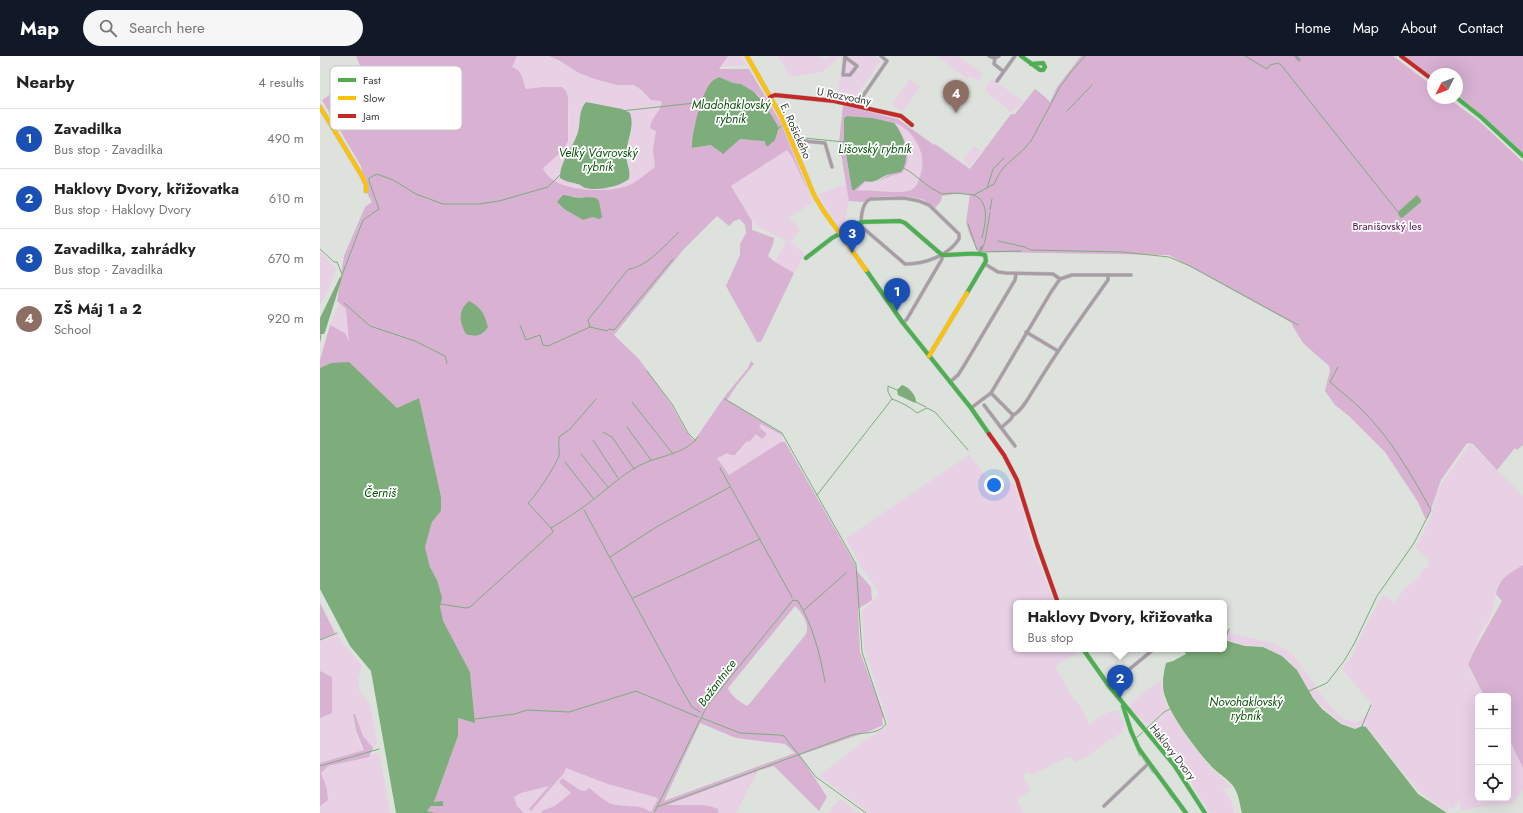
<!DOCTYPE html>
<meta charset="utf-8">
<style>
body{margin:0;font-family:Jost,sans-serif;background:#f6f6f6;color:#222}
.controls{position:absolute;right:12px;bottom:12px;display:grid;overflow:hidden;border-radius:6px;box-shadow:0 4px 16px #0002}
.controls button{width:36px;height:36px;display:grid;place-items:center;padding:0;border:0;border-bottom:1px solid #e0e0e0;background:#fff;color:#222;font:20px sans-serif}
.compass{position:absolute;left:1107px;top:12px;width:36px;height:36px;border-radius:50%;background:#fff;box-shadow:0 4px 16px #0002;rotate:228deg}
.you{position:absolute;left:674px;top:429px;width:14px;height:14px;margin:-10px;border:3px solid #fff;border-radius:50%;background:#1a73e8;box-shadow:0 0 0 6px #1a73e833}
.badge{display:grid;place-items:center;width:26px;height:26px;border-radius:50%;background:#111827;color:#fff;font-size:13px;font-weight:700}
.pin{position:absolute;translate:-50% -33px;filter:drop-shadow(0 1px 2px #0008)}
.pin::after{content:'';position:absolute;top:21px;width:14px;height:12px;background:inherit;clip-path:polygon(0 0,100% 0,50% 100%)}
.popup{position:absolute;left:693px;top:544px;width:214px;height:52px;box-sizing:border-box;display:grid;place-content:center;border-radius:6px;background:#fff;filter:drop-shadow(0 1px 3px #0005);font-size:13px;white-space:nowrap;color:#767676}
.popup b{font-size:15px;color:#222}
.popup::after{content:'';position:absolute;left:50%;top:100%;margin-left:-8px;border:8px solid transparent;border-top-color:#fff}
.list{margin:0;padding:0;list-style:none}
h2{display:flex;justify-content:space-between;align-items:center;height:52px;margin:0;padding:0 16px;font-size:17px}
h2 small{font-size:13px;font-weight:400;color:#767676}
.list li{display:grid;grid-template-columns:26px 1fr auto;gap:12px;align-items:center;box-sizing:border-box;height:60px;padding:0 16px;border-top:1px solid #e0e0e0}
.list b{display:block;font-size:15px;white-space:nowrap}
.list p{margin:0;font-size:13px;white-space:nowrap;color:#767676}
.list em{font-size:13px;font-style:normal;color:#767676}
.icon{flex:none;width:22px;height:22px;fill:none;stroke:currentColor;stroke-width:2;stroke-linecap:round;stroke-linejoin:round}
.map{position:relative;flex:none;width:1203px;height:757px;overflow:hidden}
header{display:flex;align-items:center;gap:24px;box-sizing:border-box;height:56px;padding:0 20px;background:#111827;color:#fff}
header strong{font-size:19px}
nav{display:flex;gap:22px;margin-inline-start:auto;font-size:14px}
.search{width:280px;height:36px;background:#f6f6f6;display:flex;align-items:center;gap:10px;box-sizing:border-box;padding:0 14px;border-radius:22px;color:#767676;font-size:15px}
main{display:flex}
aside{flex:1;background:#fff}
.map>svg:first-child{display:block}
.green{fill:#e8d0e5;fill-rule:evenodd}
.forest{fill:#d8b1d3;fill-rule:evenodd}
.water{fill:#7cad7a}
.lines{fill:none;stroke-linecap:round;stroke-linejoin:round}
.stream{stroke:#7cad7a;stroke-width:1}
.street-casing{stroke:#bdc0bd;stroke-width:4}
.fast-casing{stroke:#bdc0bd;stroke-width:5}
.slow-casing{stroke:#bdc0bd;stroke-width:5}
.jam-casing{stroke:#bdc0bd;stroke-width:5}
.street{stroke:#a99ca7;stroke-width:3}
.fast{stroke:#4caf50;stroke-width:4}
.slow{stroke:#ffc107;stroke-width:4}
.jam{stroke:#c62828;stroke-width:4}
.labels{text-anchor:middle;stroke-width:3.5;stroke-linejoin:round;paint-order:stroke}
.street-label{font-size:11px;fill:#3a3d39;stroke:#fff}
.park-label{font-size:11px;fill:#500d4c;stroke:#fff}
.water-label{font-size:12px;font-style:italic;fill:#0a530b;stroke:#fff}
.key{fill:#fff;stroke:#c4c5c4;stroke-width:1}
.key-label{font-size:11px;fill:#3a3d39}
</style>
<header>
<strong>Map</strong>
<div class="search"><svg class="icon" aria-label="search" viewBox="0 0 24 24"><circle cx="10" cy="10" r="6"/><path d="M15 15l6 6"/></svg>Search here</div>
<nav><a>Home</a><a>Map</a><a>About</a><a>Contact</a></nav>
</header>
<main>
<aside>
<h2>Nearby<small>4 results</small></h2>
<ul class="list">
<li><span class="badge" style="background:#1a4fb4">1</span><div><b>Zavadilka</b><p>Bus stop · Zavadilka</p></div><em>490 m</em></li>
<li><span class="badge" style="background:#1a4fb4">2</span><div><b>Haklovy Dvory, křižovatka</b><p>Bus stop · Haklovy Dvory</p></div><em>610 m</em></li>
<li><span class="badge" style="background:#1a4fb4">3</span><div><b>Zavadilka, zahrádky</b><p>Bus stop · Zavadilka</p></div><em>670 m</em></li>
<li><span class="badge" style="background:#8d6e63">4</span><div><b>ZŠ Máj 1 a 2</b><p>School</p></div><em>920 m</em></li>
</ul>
</aside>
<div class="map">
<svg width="1203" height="757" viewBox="0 0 1203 757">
<rect width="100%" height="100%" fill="#dde2dd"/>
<!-- green -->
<g class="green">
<path d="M197 0H229L264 19 297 29H314L326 40 343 44C341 48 340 54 337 57 333 63 331 65 330 72L336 75 333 93 335 111C326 117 318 126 307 130 286 137 233 137 222 113L239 98 249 75 248 41 246 35 235 30 206 33C201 21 204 18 191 11ZM272 46 281 50 312 74C307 91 306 98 310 115L290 132H264L258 128H254L246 101 253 89 259 74 260 60Z"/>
<path d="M408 0H421L427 9 400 11Z"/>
<path d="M458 0H496L506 4 512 0 520 1 502 16 472 21 468 18Z"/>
<path d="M522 0H555L561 5 530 48 518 45Z"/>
<path d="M617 0H638L663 18 658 25 650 20 648 23Z"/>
<path d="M590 23 600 31 582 56 572 48Z"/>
<path d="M672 23 704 46 691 56 665 35V32Z"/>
<path d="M575 66C580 68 584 71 588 75 600 87 606 102 600 119 598 126 597 131 591 134 580 139 549 133 535 135L545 126C559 127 568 120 582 117 592 97 586 85 575 66Z"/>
<path d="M654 90 661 95 650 110 643 104Z"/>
<path d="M467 94C472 97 488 137 493 146L469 162 480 173 471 186 485 198 474 217 455 206 466 185 439 171 432 165 411 130Z"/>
<path d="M527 128 529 145 526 157 525 172 521 174 498 138Z"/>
<path d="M0 195C6 201 10 207 16 212L10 230 0 249Z"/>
<path d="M19 247 51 273 29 288 25 277 10 269Z"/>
<path d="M441 368 460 378 464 385 409 419 397 401 408 397 417 398 427 385 429 386 436 378 442 383 439 371Z"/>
<path d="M1149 389H1151L1154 391 1203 440V509L1187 519 1180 526 1176 534 1175 544 1170 562 1162 574 1148 607 1150 616 1164 640H1158V742H1188V681L1203 712V734L1192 748 1163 750 1146 754H1141L1140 745H1138L1135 751 1131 752 1123 742 1129 752 1127 756 1098 735 1047 671 1042 669 1035 672 1021 667 1003 652 993 641 978 614 962 599 943 590 924 589 904 583V574C909 575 913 578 918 579 935 584 954 585 968 595 985 608 1012 666 1034 666 1037 666 1040 665 1042 663 1048 659 1051 655 1052 648L1022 613 1032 600 1043 575 1063 538 1074 547 1083 534 1099 521 1101 516 1104 512 1109 511 1108 502 1095 492 1109 465 1120 430Z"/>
<path d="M649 399 669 424 674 434H677L689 425 693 427 703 454 710 483 734 547H696V593H758L759 595 758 597 735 610 754 644C762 649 766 660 769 669 777 663 786 654 798 655L805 670 801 677 786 686 767 701 755 706 750 700 711 719 707 715 703 721 711 734 697 744 704 757H549L499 720 540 688 564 672 568 667 544 592 542 555 557 541 558 539 556 531 541 511 526 482Z"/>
<path d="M15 577 42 610 38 621 39 635 50 648 57 687 53 692C43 683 40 671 35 658H33C32 669 37 685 44 694L0 707V661L12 657V621L0 615V584Z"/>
<path d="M841 624 844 643 849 654 869 685 889 710 912 731 902 733C910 741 913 746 914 757H890L874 732 872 726 851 697 830 673V671L840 661 844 664 842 659 827 669 811 653 810 649 811 647C821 638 831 632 841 624Z"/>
<path d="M58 697 60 702 70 757H0V725L7 745 8 744 9 739 1 717 2 714 8 710Z"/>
<path d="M246 712 335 741 338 743 331 757C321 748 305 751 292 748 284 745 276 737 269 732L265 735 260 734 242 722 239 726 251 737 235 750 221 755 222 757H204L197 750 193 741 201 737 230 730 209 753 211 755 237 726Z"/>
<path d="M437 716 416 757H398V756L346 749Z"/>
<path d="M520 743 539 757H509L512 751Z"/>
</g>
<!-- forest -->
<g class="forest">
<path d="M36 0H197L192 11C203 15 202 23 206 33L223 31H242L246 35 248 41V85C242 97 232 104 223 112 232 137 287 137 307 130 318 126 326 117 335 111L333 93 336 75 330 72C331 65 333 63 337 57 340 54 341 49 342 45L331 44 321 34 314 29H297L275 23 259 17 240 5 229 0H408L399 13H429L460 65 490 139 472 101 467 94 411 130 432 165V174L454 182 453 188 448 200 455 206 474 217 441 286H437L406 230 420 199V188L426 177 425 169 420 163 414 165 409 170 397 160 364 193 294 279 319 303 351 348 366 375 374 385 405 340 428 312 431 305 434 308 417 329 407 344 461 377 462 381 460 378 441 368 439 371 447 378 442 383 436 378 429 386 427 385 415 399H410L408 397 397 402 409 419 461 386H465L535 508 537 515 551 531 552 544 538 553 540 596 564 660 562 663 563 669 550 675 480 699 507 741 499 755 454 710 437 715 431 728 436 716 347 749H382L389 750 398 753V757H222L221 755 235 750 251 737 239 726 242 722 260 734 265 735 269 732C276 737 284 745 292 748 304 751 321 748 331 756L338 743 335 741 288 728 246 712 244 717 211 755 209 753 229 730 201 737 194 741 197 750 204 757H114L107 755 111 750H121L114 746 138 680V662L155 667 150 616 122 565 117 524 110 511 105 491 112 466 121 455 99 342 77 352 55 331 11 307 0 312V304L10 269 25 277 29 286 26 253 17 245 24 200 45 151 52 146 48 139 41 110 2 44 43 17ZM399 21 413 27 421 28 438 39 459 74 455 84 445 85 420 83 401 97 396 92 391 89 373 92 372 86 386 36 395 22ZM254 140 260 142 266 141 280 149C279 159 271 160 263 164L244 153 237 146 240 144ZM475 550C482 556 490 569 486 578L431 646 427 650C420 646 410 639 408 632ZM380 667 416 682 465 688 475 697 344 745Z"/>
<path d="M761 0H1073L1113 30V42H1128L1159 65 1203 106V389L1197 394 1195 392 1177 414 1153 388 1147 387 1121 424 1108 462H1105L1098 446 1065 396 1029 360 1015 349 1005 335 1010 314 1009 310 983 287 972 269V267L849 199 663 196 657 194 649 177 646 166 650 138H634L622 140 621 145 615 152 602 143 584 140 551 141 543 146 529 145 519 87 523 49 578 63 614 89 615 88 650 113 691 58H695L715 33 724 40 730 46 737 31ZM527 60 553 62 574 67 569 118C562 123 554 127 545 125L532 134 524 86V62ZM575 67C580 68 584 72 588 75 600 88 606 102 600 120 598 126 597 131 591 134 580 139 549 133 536 135L545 126C559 127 568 120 582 117 594 101 585 82 575 67Z"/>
<path d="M1084 0H1203V97L1162 59 1137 40V18H1113V22Z"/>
<path d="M1203 509V712L1188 681V640H1164L1148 608 1155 593 1182 545 1176 538C1180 521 1189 518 1203 509Z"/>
<path d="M0 547 15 577 0 584Z"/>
<path d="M0 615 12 621V657L0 662Z"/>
<path d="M33 658H35L43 680 53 692 49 701 8 710 1 717 7 733 8 744 0 750V707L44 694 36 675Z"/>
</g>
<!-- water -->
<g class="water">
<path d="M399 21 413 27 421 28 434 36 444 47 459 72 455 84 448 90H446L445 85H442L420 83 403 98 391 89 372 92V86L373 79C376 65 383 25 399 21Z"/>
<path d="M266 46 302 53 310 57C315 71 307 84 306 98 306 108 311 112 309 123 299 131 275 136 263 131 261 130 260 128 257 128 251 126 246 126 240 122 240 105 253 92 258 76 261 65 258 55 266 46Z"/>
<path d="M527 60 553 62 574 67C585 80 591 102 581 116 577 117 574 117 570 118 560 120 557 128 545 125L534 134H532L524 86V62Z"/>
<path d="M243 139 260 142 266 141 276 142 279 145 282 161 280 163 272 161 263 164 244 153 237 146Z"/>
<path d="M1097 139 1101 144V146L1082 162 1079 160 1078 156Z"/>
<path d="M20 221 22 222 5 276 4 278H0V262Z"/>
<path d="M149 245C162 252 164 258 168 271 162 280 156 281 146 278 139 266 138 254 149 245Z"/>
<path d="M29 306 77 352 99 342 121 441V455L112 466 105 491 110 511 117 524 122 542 120 550 123 565 150 616 155 667 138 662V680L114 746 123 745V750H111L107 755 115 757H76L51 615 30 590 0 533V312L11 307Z"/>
<path d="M582 329C589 331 596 339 596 346L595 347 578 339 577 334Z"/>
<path d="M904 584 925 590 943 591 962 600 977 614 993 642 1002 653 1021 668 1035 673 1042 670 1046 671 1098 738 1127 757H922C920 750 919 740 915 733 910 724 900 719 893 712 878 696 853 664 846 643 841 631 843 619 846 607L853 605 866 598 863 593H904Z"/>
</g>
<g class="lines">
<!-- stream -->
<g class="stream">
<path d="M925 0 947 13 950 9 958 7 961 9 1078 156"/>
<path d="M301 55 375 47 381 48"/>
<path d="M747 55 772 29"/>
<path d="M470 69 475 81 524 86"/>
<path d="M459 72 462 70"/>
<path d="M583 112 589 115 611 132 622 138 635 137 654 139 674 128 679 118 684 111 703 94 711 85 740 31 751 16 765 0"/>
<path d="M667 132 673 113 684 102"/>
<path d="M654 139C671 147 665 168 662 182"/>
<path d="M670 154 672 143"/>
<path d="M648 168 657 194"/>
<path d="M678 185 705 191 710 194 802 196 849 201 870 210 978 269"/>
<path d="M663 191 665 185 670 157"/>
<path d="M0 193 14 206H17L22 218"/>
<path d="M662 196 701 195"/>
<path d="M21 222 43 164 59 153 49 125V122L57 118 73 124 96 138 123 148H159L179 145 228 131 241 118"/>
<path d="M24 247 50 270 95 285 125 300 127 307"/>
<path d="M200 269 206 284 220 279 223 289 228 290 270 271 268 264 306 216 309 213C327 211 346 188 359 176"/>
<path d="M270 271 287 275 289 273 294 274 353 203"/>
<path d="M0 285 1 278"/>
<path d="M327 315 352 348 368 377 376 385"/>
<path d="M572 343 568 336V330L577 334"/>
<path d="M312 346 353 398"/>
<path d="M596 346 606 351"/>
<path d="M307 371 331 404"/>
<path d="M283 376 292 381 314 413"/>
<path d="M273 384 298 422"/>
<path d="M261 398 288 431"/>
<path d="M245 406 273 442"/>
<path d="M400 412 472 541"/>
<path d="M497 439 572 343C581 346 590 351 597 357L607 352 615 356 648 394"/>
<path d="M264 454 358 627 372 651 380 656"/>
<path d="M231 472 208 447C214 443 237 407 239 400 240 394 238 387 239 381L250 373 276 343"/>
<path d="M290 501 338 470 410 431"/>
<path d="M313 542 440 483"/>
<path d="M120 548 146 552 150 551 233 476 231 472C246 463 260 454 274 443 291 430 307 414 327 406 345 399 366 397 378 381"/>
<path d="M484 554 526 517"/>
<path d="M0 584 17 577"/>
<path d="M905 584 909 573"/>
<path d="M989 635 1007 627 1024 605 1034 588 1057 540 1094 487 1111 454C1091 418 1070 381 1041 353 1031 343 1020 335 1010 326L1018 311"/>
<path d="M382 662 420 677 460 679 464 680 496 721 546 757"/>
<path d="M155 663 195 658 207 654 249 656 316 635 378 661"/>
<path d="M1042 670 1051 649"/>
<path d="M827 672 844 656 850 653"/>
<path d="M816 682 823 676"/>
<path d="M817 693 820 700"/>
<path d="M823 703 826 707"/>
<path d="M0 710 59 693"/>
<path d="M829 711 833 717"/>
<path d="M849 738 855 745"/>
<path d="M858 749 863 756"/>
<path d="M337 751 387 650 473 544 478 545C493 570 500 598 505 626"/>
<path d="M334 757 337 751 529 680C542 675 557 680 566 668L542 596 536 508 462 377 405 343"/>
</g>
<defs>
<g id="street">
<path d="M669 0 674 2 679 0"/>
<path d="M976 0 979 4"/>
<path d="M525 1 537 10 530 19H523Z"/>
<path d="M675 2 674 8 683 15"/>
<path d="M677 25 695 0"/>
<path d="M536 50 567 5 561 0"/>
<path d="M472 84 505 87 512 111"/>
<path d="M584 142 599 145 609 149 639 178V183C628 200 605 208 585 208L542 171C540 163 542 147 550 143Z"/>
<path d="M659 197 662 191"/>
<path d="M665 208 678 216 686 217 733 218 740 223"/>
<path d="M583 267 587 263 622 203V199"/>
<path d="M706 276 738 295"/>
<path d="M630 326 638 319 645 308 695 224 696 218"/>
<path d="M671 337 693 359C702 356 711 337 716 330 738 293 763 259 788 224V219"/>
<path d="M664 349 695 390"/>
<path d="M651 352 671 337 731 236 740 223 752 219H811"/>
<path d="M682 371 691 363 693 359"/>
<path d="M789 630 834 593"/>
<path d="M784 750 829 707"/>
</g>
<g id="fast">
<path d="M701 0 720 14H723L725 11 723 7 711 8"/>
<path d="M1137 42 1161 61 1203 100"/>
<path d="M486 202 512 182 541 166 580 165 585 167 622 199C634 199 656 196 665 199L666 205 647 237"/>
<path d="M546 214 583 267 651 352 669 378"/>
<path d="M763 593 789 630 854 709 885 757"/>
<path d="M803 650 811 675 819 693 866 757"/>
</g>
<g id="slow">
<path d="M427 0 461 60 494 139 503 154 546 214"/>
<path d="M0 51 42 120 46 129V135"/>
<path d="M609 300 647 237"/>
</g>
<g id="jam">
<path d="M1081 0 1113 24"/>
<path d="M450 41 455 39 514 45 581 60 592 69"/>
<path d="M669 378 684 399 697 424 717 488 738 547"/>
</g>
</defs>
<!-- street casing -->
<use href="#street" class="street-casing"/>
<!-- fast casing -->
<use href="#fast" class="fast-casing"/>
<!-- slow casing -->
<use href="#slow" class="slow-casing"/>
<!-- jam casing -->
<use href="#jam" class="jam-casing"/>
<!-- street -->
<use href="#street" class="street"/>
<!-- fast -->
<use href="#fast" class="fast"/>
<!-- slow -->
<use href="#slow" class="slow"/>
<!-- jam -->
<use href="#jam" class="jam"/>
</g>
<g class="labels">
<!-- street labels -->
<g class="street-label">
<text transform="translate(524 40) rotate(11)" y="4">U Rozvodny</text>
<text transform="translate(476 75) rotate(66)" y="4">E. Rošického</text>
<text transform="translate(853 696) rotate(52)" y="4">Haklovy Dvory</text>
</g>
<!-- park labels -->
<g class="park-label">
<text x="1067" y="174">Branišovský les</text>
</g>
<!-- water labels -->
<g class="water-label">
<text x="411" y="53">Mladohaklovský<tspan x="411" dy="14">rybník</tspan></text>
<text x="555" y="97">Lišovský rybník</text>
<text x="278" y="101">Velký Vávrovský<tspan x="278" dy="14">rybník</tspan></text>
<text x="60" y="441">Černiš</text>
<text transform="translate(397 627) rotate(-53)" y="4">Bažantnice</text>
<text x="926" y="650">Novohaklovský<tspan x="926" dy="14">rybník</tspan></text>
</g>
</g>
<!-- legend -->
<rect x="10" y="10" width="132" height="64" rx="6" class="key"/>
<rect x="18" y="22" width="18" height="4" fill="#4caf50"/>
<rect x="18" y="40" width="18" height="4" fill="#ffc107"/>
<rect x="18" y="58" width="18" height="4" fill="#c62828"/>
<g class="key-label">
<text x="43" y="28">Fast</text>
<text x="43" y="46">Slow</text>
<text x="43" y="64">Jam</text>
</g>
</svg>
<div class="controls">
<button>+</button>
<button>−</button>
<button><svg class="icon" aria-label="locate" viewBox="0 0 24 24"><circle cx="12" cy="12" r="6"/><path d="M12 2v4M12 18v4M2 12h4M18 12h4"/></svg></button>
</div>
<svg class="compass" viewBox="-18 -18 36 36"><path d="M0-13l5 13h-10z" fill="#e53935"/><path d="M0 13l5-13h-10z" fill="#767676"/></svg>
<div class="you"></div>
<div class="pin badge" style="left:577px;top:255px;background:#1a4fb4">1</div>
<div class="pin badge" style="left:800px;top:642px;background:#1a4fb4">2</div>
<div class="popup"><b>Haklovy Dvory, křižovatka</b>Bus stop</div>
<div class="pin badge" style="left:532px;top:197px;background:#1a4fb4">3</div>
<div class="pin badge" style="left:636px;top:57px;background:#8d6e63">4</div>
</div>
</main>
